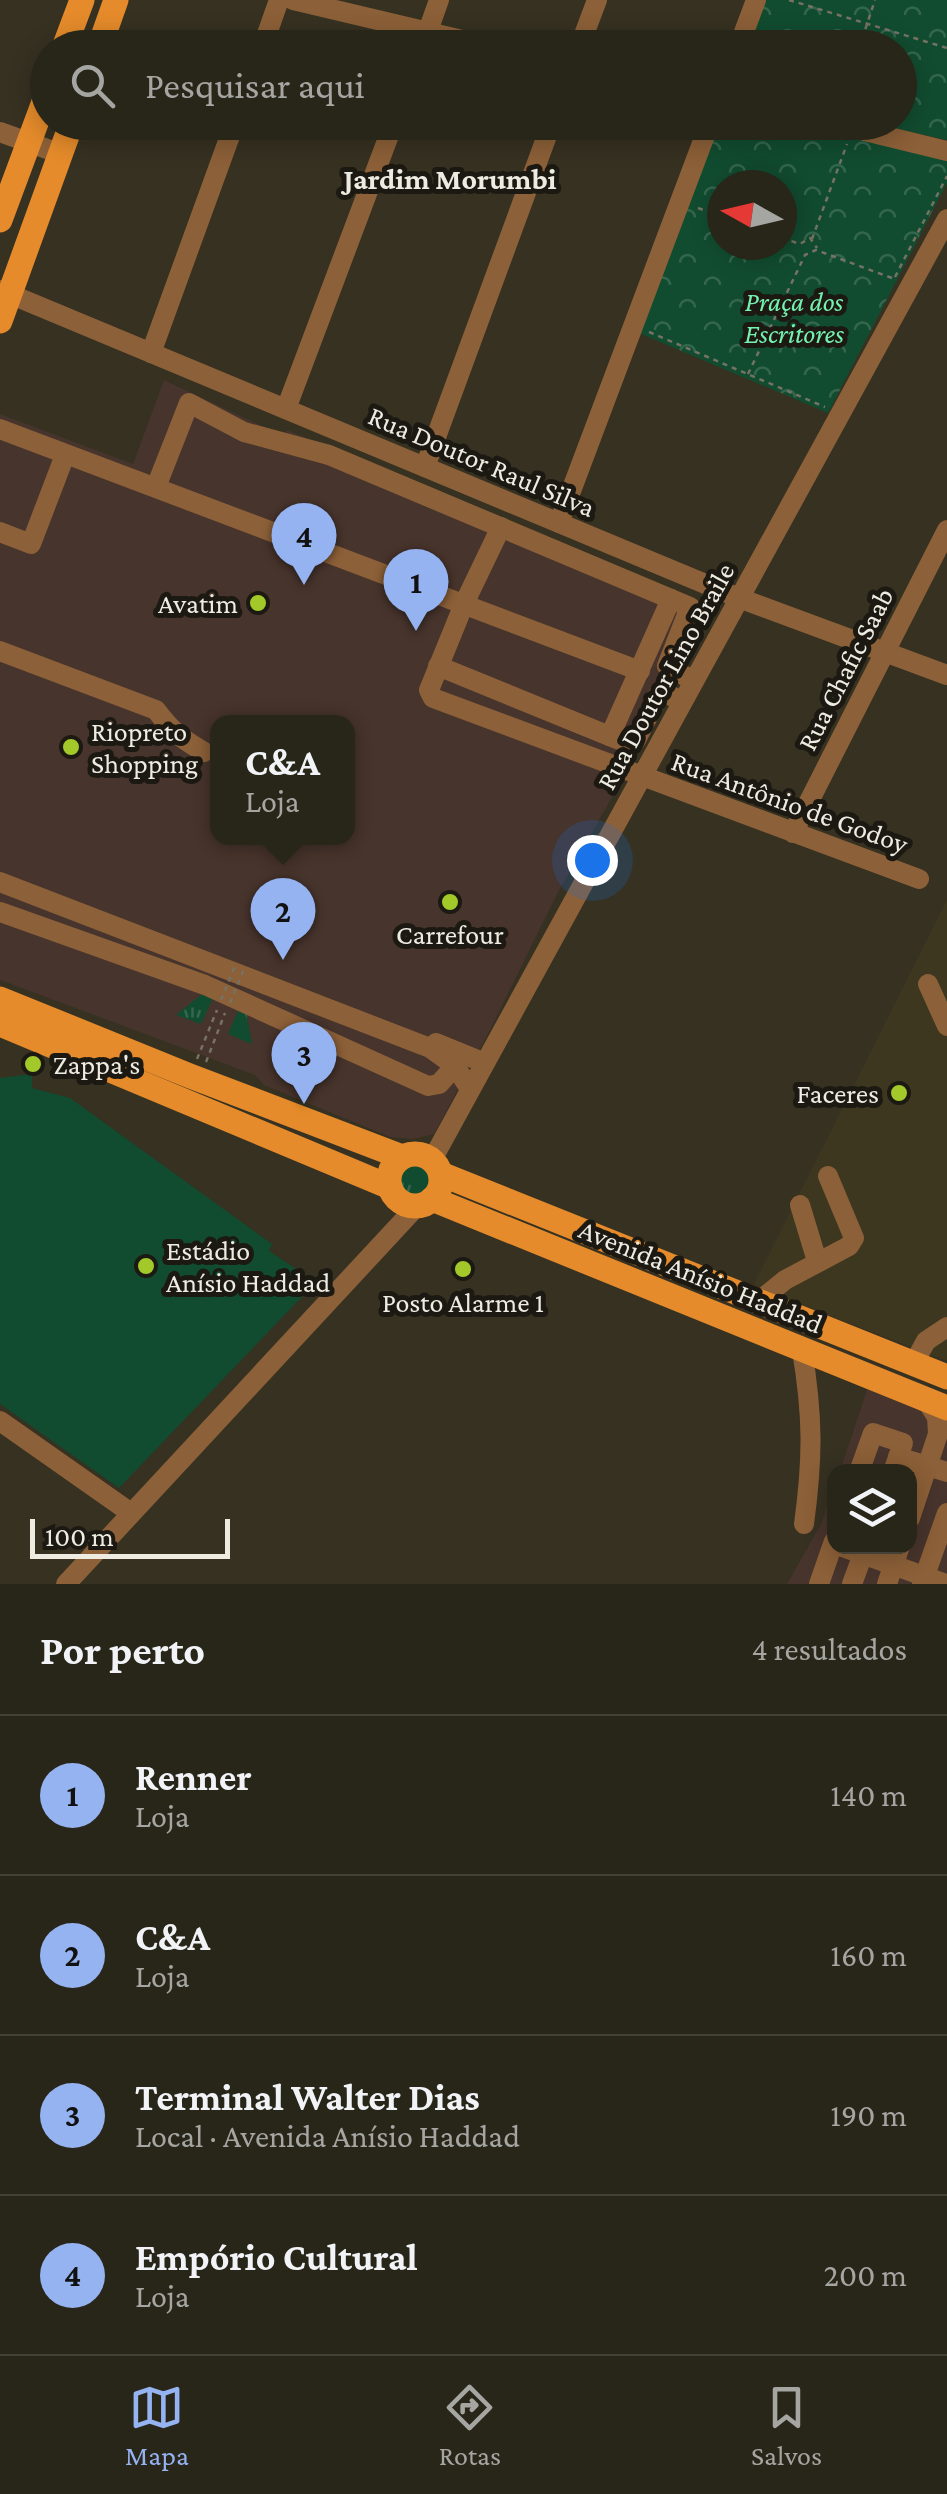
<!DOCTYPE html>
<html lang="pt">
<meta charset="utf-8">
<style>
body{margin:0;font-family:"Crimson Pro",serif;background:#302d22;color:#f1f3f6}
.controls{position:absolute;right:30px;bottom:30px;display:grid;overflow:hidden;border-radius:20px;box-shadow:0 5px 25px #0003}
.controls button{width:90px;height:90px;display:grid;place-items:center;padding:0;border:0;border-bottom:2px solid #444238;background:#282519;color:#f1f3f6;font:50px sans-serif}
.compass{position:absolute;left:707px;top:170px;width:90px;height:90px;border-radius:50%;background:#282519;box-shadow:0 5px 25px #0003;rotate:278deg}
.scale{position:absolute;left:30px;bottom:25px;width:200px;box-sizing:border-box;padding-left:10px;border:5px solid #eeebe1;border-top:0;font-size:28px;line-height:35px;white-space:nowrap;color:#eeebe1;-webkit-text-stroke:8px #1b1912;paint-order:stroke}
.you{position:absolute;left:592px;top:860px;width:35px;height:35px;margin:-25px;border:8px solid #fff;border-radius:50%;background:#1a73e8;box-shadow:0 0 0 15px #1a73e833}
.badge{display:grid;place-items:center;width:65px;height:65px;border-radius:50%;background:#95b2f1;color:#111;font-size:32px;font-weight:700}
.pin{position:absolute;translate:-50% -82px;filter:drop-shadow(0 2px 5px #0008)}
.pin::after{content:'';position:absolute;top:52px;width:35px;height:30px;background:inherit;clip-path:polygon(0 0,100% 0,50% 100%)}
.popup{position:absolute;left:210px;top:715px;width:145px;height:130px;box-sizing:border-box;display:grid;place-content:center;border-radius:20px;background:#282519;filter:drop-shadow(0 2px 8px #0005);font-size:32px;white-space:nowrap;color:#a5a5a2}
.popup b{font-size:38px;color:#f1f3f6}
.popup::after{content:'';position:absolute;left:50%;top:100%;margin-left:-20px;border:20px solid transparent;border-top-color:#282519}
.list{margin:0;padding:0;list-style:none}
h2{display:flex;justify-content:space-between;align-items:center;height:130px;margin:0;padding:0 40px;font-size:42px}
h2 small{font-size:32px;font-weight:400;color:#a5a5a2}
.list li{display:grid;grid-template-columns:65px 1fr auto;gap:30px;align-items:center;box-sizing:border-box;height:160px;padding:0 40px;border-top:2px solid #444238}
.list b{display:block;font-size:38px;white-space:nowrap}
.list p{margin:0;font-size:32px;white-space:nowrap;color:#a5a5a2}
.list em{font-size:32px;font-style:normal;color:#a5a5a2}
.icon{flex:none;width:55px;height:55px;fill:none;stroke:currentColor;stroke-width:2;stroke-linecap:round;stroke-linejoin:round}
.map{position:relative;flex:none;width:947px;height:1584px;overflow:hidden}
.search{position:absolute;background:#282519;box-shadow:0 5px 25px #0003;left:30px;right:30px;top:30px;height:110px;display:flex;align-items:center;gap:25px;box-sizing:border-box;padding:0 35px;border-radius:55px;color:#a5a5a2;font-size:38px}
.sheet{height:770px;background:#282519}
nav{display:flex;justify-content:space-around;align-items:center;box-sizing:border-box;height:140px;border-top:2px solid #444238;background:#282519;font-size:28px;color:#a5a5a2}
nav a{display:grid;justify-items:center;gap:5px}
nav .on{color:#95b2f1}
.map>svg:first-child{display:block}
.commercial{fill:#47342c;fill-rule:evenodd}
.built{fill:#3e3720}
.grass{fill:url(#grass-tufts)}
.park{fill:url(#park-crowns);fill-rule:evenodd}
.garden{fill:#114c30}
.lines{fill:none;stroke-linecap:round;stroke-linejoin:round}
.path{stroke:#767264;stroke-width:2.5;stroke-dasharray:5 5;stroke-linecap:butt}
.minor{stroke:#8c6038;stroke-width:20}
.major{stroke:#e58b2b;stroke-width:25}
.path-bridge{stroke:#767264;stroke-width:2.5;stroke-dasharray:5 5;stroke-linecap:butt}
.poi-dot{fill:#a2c929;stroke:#1b1912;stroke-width:4}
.labels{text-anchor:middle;stroke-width:10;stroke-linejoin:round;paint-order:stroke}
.park-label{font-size:28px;font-style:italic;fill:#76f2b0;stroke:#1b1912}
.street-label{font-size:28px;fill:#eeebe1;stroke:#1b1912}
.poi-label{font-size:28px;fill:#eeebe1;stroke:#1b1912;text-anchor:start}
.neighbourhood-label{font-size:30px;font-weight:bold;fill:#eeebe1;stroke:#1b1912}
</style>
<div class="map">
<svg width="947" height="1584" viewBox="0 0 947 1584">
<defs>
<pattern id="grass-tufts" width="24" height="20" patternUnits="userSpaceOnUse" patternTransform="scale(2.5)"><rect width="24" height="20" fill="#114c30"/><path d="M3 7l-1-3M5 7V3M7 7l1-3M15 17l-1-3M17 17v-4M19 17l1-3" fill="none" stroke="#34664e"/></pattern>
<pattern id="park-crowns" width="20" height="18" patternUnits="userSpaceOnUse" patternTransform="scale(2.5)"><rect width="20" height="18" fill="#114c30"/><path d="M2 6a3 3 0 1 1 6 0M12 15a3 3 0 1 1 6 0" fill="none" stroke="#34664e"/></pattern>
</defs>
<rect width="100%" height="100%" fill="#363121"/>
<!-- commercial -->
<g class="commercial">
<path d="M164 380 283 436 287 430 682 598 707 617 687 666 557 894 489 1032 434 1134 413 1139 390 1137 264 1085 255 1075 0 980V414L133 464ZM218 722H348V838H218Z"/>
<path d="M869 1384 947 1416V1584H787L821 1524 834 1486V1546H910V1472L840 1471Z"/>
</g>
<!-- built -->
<path class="built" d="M947 900V1361L753 1286Z"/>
<!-- grass -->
<g class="grass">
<path d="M202 994 213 998 201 1024 176 1015Z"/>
<path d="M239 1009 246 1012 252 1044 228 1034Z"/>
<circle cx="415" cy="1179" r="20"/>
</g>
<!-- park -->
<g class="park">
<path d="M766 0H947V140L872 123 900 122V48H749Z"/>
<path d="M714 123H800L947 158V183L828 413 639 333ZM722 185H782V245H722Z"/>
</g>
<!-- garden -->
<path class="garden" d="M32 1074V1088L70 1098 272 1244 269 1251 316 1282 119 1488 0 1404V1078Z"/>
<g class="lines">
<!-- path -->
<g class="path">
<path d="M789 0 947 48"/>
<path d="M859 48 875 0"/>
<path d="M783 122 811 129"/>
<path d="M698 208 722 217"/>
<path d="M782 238 800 244 810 238 817 248"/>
<path d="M812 239 847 144"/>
<path d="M895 277 947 176"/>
<path d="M649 332 825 407"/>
<path d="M748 374 805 255 816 250 892 278"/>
<path d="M197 1059 217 1010"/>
<path d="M206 1062 225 1013"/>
</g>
<!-- minor -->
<g class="minor">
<path d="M293 0 496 48"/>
<path d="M262 48 279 0"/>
<path d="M422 48 439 0"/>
<path d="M579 48 597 0"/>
<path d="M738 48 756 0"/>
<path d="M828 122 947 151"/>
<path d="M0 132 61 154"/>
<path d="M0 290 739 598 947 675"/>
<path d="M151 353 235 122"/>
<path d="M286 409 394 122"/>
<path d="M0 429 640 671"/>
<path d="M425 467 552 122"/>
<path d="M156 487 189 403 244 432 329 455 690 607 667 666 694 681"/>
<path d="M559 523 710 122"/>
<path d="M501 527 464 604 429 690 433 698 919 879"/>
<path d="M0 532 31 544 65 455"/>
<path d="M0 651 156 710C172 731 180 738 204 752"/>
<path d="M438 666 629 744 636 740 661 690 682 702"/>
<path d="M610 736 671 599"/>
<path d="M793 833 947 530"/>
<path d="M0 882 430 1048 455 1066 470 1089"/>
<path d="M0 912 205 985 428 1086 439 1084 455 1066"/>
<path d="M928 984 947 1026"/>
<path d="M436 1043 485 1063"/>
<path d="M432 1160 947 219"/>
<path d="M800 1205 817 1261"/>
<path d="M757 1303 785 1280 849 1246 854 1238 828 1176"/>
<path d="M802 1350C813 1416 813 1458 804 1524"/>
<path d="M914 1363 926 1341 947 1327"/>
<path d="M0 1421 131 1513"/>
<path d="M898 1457 947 1472"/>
<path d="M859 1472 873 1433 903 1443 893 1472"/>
<path d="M910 1518 938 1434 937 1417 926 1400"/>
<path d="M840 1546 946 1584"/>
<path d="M66 1584 417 1206"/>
<path d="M819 1584 834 1541"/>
<path d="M852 1584 866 1546"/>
<path d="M887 1584 900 1546"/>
<path d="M922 1584 947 1513"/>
</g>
<!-- major -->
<g class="major">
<path d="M64 48 82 0"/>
<path d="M99 48 116 0"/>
<path d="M0 220 48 91"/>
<path d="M0 321 72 122"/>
<path d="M0 999 190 1076 402 1157"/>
<path d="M0 1024 390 1187"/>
<circle cx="415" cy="1180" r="26"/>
<path d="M441 1174 947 1377"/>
<path d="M432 1199 947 1408"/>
</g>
<!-- path-bridge -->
<g class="path-bridge">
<path d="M221 1000 235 966"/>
<path d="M230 1003 244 969"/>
</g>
</g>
<!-- markers -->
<g class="poi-dot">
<circle cx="258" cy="603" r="10"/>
<circle cx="71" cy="747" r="10"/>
<circle cx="450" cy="902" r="10"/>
<circle cx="33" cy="1064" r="10"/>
<circle cx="899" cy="1093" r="10"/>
<circle cx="146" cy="1266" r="10"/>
<circle cx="463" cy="1269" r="10"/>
</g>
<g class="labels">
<!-- park labels -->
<g class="park-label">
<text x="794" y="311">Praça dos<tspan x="794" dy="32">Escritores</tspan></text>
</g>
<!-- street labels -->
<g class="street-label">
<text transform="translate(482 461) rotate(23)" y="10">Rua Doutor Raul Silva</text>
<text transform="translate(845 669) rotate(-63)" y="10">Rua Chafic Saab</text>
<text transform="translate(665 676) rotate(-61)" y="10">Rua Doutor Lino Braile</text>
<text transform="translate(790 802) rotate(20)" y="10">Rua Antônio de Godoy</text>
<text transform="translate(701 1276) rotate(22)" y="10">Avenida Anísio Haddad</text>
</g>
<!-- poi labels -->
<g class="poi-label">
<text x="238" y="613" text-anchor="end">Avatim</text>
<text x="91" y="741">Riopreto<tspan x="91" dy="32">Shopping</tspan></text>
<text x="450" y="944" text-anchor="middle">Carrefour</text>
<text x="53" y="1074">Zappa's</text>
<text x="879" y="1103" text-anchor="end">Faceres</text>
<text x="166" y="1260">Estádio<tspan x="166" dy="32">Anísio Haddad</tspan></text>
<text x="463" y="1312" text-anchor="middle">Posto Alarme 1</text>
</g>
<!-- neighbourhood labels -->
<g class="neighbourhood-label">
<text x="450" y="189">Jardim Morumbi</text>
</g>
</g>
</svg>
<div class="controls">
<button><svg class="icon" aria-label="layers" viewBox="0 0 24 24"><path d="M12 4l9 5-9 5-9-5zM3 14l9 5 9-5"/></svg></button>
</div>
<svg class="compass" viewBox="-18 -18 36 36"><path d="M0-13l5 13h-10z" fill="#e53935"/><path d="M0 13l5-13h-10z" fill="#a5a5a2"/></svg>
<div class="scale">100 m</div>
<div class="you"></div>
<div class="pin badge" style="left:416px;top:631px">1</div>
<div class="pin badge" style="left:283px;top:960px">2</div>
<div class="popup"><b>C&amp;A</b>Loja</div>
<div class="pin badge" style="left:304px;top:1104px">3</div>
<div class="pin badge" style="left:304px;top:585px">4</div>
<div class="search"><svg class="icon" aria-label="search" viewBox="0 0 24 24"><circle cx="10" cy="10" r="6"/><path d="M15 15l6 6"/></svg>Pesquisar aqui</div>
</div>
<section class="sheet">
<h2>Por perto<small>4 resultados</small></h2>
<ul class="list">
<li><span class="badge">1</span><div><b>Renner</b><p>Loja</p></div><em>140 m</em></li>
<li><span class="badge">2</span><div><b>C&amp;A</b><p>Loja</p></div><em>160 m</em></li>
<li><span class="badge">3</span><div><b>Terminal Walter Dias</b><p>Local · Avenida Anísio Haddad</p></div><em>190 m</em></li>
<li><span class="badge">4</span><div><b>Empório Cultural</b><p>Loja</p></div><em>200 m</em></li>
</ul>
</section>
<nav>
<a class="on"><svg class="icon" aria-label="map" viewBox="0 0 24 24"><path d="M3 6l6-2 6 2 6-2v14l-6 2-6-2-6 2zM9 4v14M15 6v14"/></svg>Mapa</a>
<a><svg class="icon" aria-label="directions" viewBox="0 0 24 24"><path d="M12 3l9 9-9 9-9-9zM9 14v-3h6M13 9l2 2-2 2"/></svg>Rotas</a>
<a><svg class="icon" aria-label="saved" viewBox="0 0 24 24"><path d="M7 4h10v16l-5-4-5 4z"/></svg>Salvos</a>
</nav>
